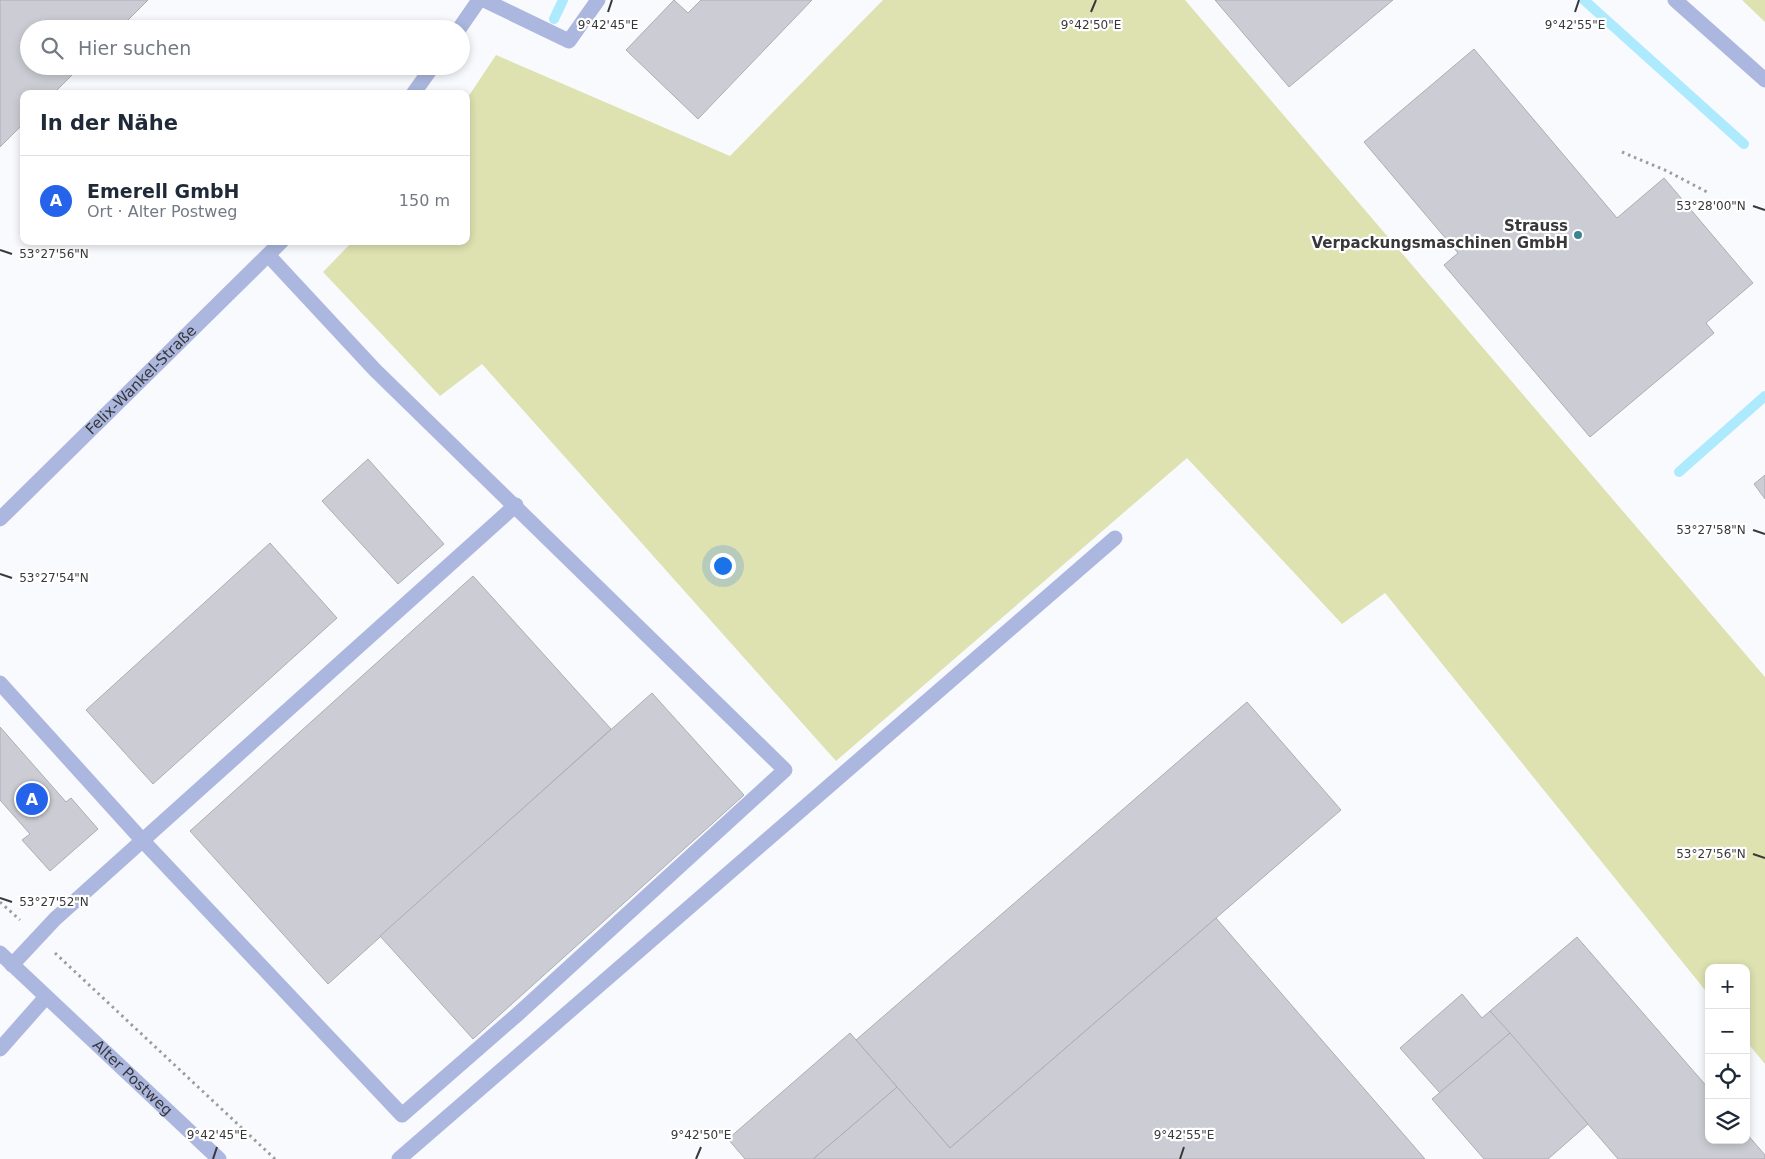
<!DOCTYPE html>
<html lang="de">
<meta charset="utf-8">
<style>
body{margin:0;font-family:"DejaVu Sans",sans-serif;background:#f2f2f3;color:#1f2937}
.controls{position:absolute;right:15px;bottom:15px;display:grid;overflow:hidden;border-radius:10px;box-shadow:0 2px 8px #0003}
.controls button{width:45px;height:45px;display:grid;place-items:center;padding:0;border:0;border-bottom:1px solid #e0e1e3;background:#fff;color:#1f2937;font:25px sans-serif}
.you{position:absolute;left:722px;top:565px;width:18px;height:18px;margin:-12px;border:4px solid #fff;border-radius:50%;background:#1a73e8;box-shadow:0 0 0 8px #1a73e833}
.badge{display:grid;place-items:center;width:32px;height:32px;border-radius:50%;background:#2563eb;color:#fff;font-size:16px;font-weight:700}
.pin{position:absolute;translate:-50% -50%;border:2px solid #fff;box-shadow:0 1px 5px #0006}
.list{margin:0;padding:0;list-style:none}
h2{display:flex;justify-content:space-between;align-items:center;height:65px;margin:0;padding:0 20px;font-size:21px}
h2 small{font-size:16px;font-weight:400;color:#747a83}
.list li{display:grid;grid-template-columns:32px 1fr auto;gap:15px;align-items:center;box-sizing:border-box;height:90px;padding:0 20px;border-top:1px solid #e0e1e3}
.list b{display:block;font-size:19px;white-space:nowrap}
.list p{margin:0;font-size:16px;white-space:nowrap;color:#747a83}
.list em{font-size:16px;font-style:normal;color:#747a83}
.icon{flex:none;width:28px;height:28px;fill:none;stroke:currentColor;stroke-width:2;stroke-linecap:round;stroke-linejoin:round}
.map{position:relative;flex:none;width:1765px;height:1159px;overflow:hidden}
.search{position:absolute;background:#fff;box-shadow:0 2px 8px #0003;left:20px;top:20px;width:450px;height:55px;display:flex;align-items:center;gap:12px;box-sizing:border-box;padding:0 18px;border-radius:28px;color:#747a83;font-size:19px}
.panel{position:absolute;background:#fff;box-shadow:0 2px 8px #0003;left:20px;top:90px;width:450px;height:155px;border-radius:10px}
.map>svg:first-child{display:block}
.green{fill:#dee2b1}
.lines{fill:none;stroke-linecap:round;stroke-linejoin:round}
.stream{stroke:#adeafe;stroke-width:10}
.building{fill:#cccdd4;stroke:#acadb4}
.path{stroke:#9d9da1;stroke-width:3;stroke-dasharray:2.5 4;stroke-linecap:butt}
.service{stroke:#abb7de;stroke-width:15}
.minor{stroke:#abb7de;stroke-width:15}
.tertiary{stroke:#abb7de;stroke-width:15}
.ticks{fill:none;stroke:#38383b;stroke-width:2}
.poi-dot{fill:#3e8390;stroke:#fff;stroke-width:2}
.labels{text-anchor:middle;stroke-width:4.5;stroke-linejoin:round;paint-order:stroke}
.poi-label{font-size:15px;font-weight:bold;fill:#38383b;stroke:#fff;text-anchor:end}
.street-label{font-size:15px;fill:#38383b;stroke:#fff}
.ticks-label{font-size:12px;text-anchor:middle;fill:#38383b;stroke:#fff;stroke-width:4.5;stroke-linejoin:round;paint-order:stroke}
</style>
<div class="map">
<svg width="1765" height="1159" viewBox="0 0 1765 1159">
<rect width="100%" height="100%" fill="#f9fafe"/>
<!-- green -->
<g class="green">
<path d="M883 0H1185L1765 677V1064L1746 1041V968H1709V995L1385 593 1342 624 1187 458 836 761 482 364 440 396 323 272 353 241H466V100L496 55 730 156Z"/>
<path d="M1742 0H1765V22Z"/>
</g>
<g class="lines">
<!-- stream -->
<g class="stream">
<path d="M1584 0 1744 144"/>
<path d="M554 19 563 0"/>
<path d="M1679 472 1765 396"/>
</g>
</g>
<!-- building -->
<g class="building">
<path d="M0 0H148L119 29H29V66H81L53 94H24V123L0 147Z"/>
<path d="M674 0 688 13 701 0H812L698 119 626 50Z"/>
<path d="M1215 0H1393L1289 87Z"/>
<path d="M1474 49 1617 218 1664 178 1753 283 1706 323 1714 333 1590 437 1444 265 1458 253 1364 142Z"/>
<path d="M368 459 444 544 398 584 322 501Z"/>
<path d="M1765 475V499L1754 484Z"/>
<path d="M270 543 337 618 153 784 86 710Z"/>
<path d="M473 576 611 729 328 984 190 831Z"/>
<path d="M652 693 744 795 473 1039 380 936Z"/>
<path d="M1247 702 1341 810 950 1148 856 1040Z"/>
<path d="M0 727 66 802 71 798 98 829 50 871 22 840 30 834 0 800Z"/>
<path d="M1216 918 1425 1159H813L897 1087 950 1148Z"/>
<path d="M1577 937 1709 1089V1140H1746V1133L1765 1155V1159H1618L1490 1011Z"/>
<path d="M1462 994 1482 1018 1490 1011 1510 1033 1440 1093 1400 1048Z"/>
<path d="M850 1033 897 1087 813 1159H745L728 1139Z"/>
<path d="M1510 1033 1588 1124 1548 1159H1484L1432 1099Z"/>
</g>
<g class="lines">
<!-- path -->
<g class="path">
<path d="M1622 152 1667 171 1707 192"/>
<path d="M0 902 20 920"/>
<path d="M55 953 275 1159"/>
</g>
<!-- service -->
<g class="service">
<path d="M484 0 569 41 598 0"/>
<path d="M0 683 143 841 402 1115 519 1013 785 770 375 370 268 255"/>
<path d="M12 965 55 919 516 505"/>
<path d="M399 1159 1115 538"/>
</g>
<!-- minor -->
<g class="minor">
<path d="M1675 0 1765 80"/>
<path d="M459 29 479 0"/>
<path d="M413 94 433 66"/>
<path id="s1" d="M0 519 282 241"/>
<path d="M0 1049 46 997"/>
</g>
<!-- tertiary -->
<path class="tertiary" id="s2" d="M0 953 219 1159"/>
</g>
<!-- ticks -->
<path class="ticks" d="M608 12 612 0M1091 12 1096 0M1575 12 1579 0M1753 206 1765 210M0 250 12 254M1753 530 1765 534M0 574 12 578M1753 854 1765 858M0 898 12 902M213 1159 217 1147M696 1159 701 1147M1180 1159 1184 1147"/>
<!-- markers -->
<circle class="poi-dot" cx="1578" cy="235" r="5"/>
<g class="labels">
<!-- poi labels -->
<g class="poi-label">
<text x="1568" y="231">Strauss<tspan x="1568" dy="17">Verpackungsmaschinen GmbH</tspan></text>
</g>
<!-- street labels -->
<g class="street-label">
<text dy="5" stroke="none"><textPath href="#s1" startOffset="198">Felix-Wankel-Straße</textPath></text>
<text dy="5" stroke="none"><textPath href="#s2" startOffset="182">Alter Postweg</textPath></text>
</g>
</g>
<g class="ticks-label">
<text x="608" y="29">9°42'45"E</text>
<text x="1091" y="29">9°42'50"E</text>
<text x="1575" y="29">9°42'55"E</text>
<text x="1711" y="210">53°28'00"N</text>
<text x="54" y="258">53°27'56"N</text>
<text x="1711" y="534">53°27'58"N</text>
<text x="54" y="582">53°27'54"N</text>
<text x="1711" y="858">53°27'56"N</text>
<text x="54" y="906">53°27'52"N</text>
<text x="217" y="1139">9°42'45"E</text>
<text x="701" y="1139">9°42'50"E</text>
<text x="1184" y="1139">9°42'55"E</text>
</g>
</svg>
<div class="controls">
<button>+</button>
<button>−</button>
<button><svg class="icon" aria-label="locate" viewBox="0 0 24 24"><circle cx="12" cy="12" r="6"/><path d="M12 2v4M12 18v4M2 12h4M18 12h4"/></svg></button>
<button><svg class="icon" aria-label="layers" viewBox="0 0 24 24"><path d="M12 4l9 5-9 5-9-5zM3 14l9 5 9-5"/></svg></button>
</div>
<div class="you"></div>
<div class="pin badge" style="left:32px;top:799px">A</div>
<div class="search"><svg class="icon" aria-label="search" viewBox="0 0 24 24"><circle cx="10" cy="10" r="6"/><path d="M15 15l6 6"/></svg>Hier suchen</div>
<section class="panel">
<h2>In der Nähe<small></small></h2>
<ul class="list">
<li><span class="badge">A</span><div><b>Emerell GmbH</b><p>Ort · Alter Postweg</p></div><em>150 m</em></li>
</ul>
</section>
</div>
